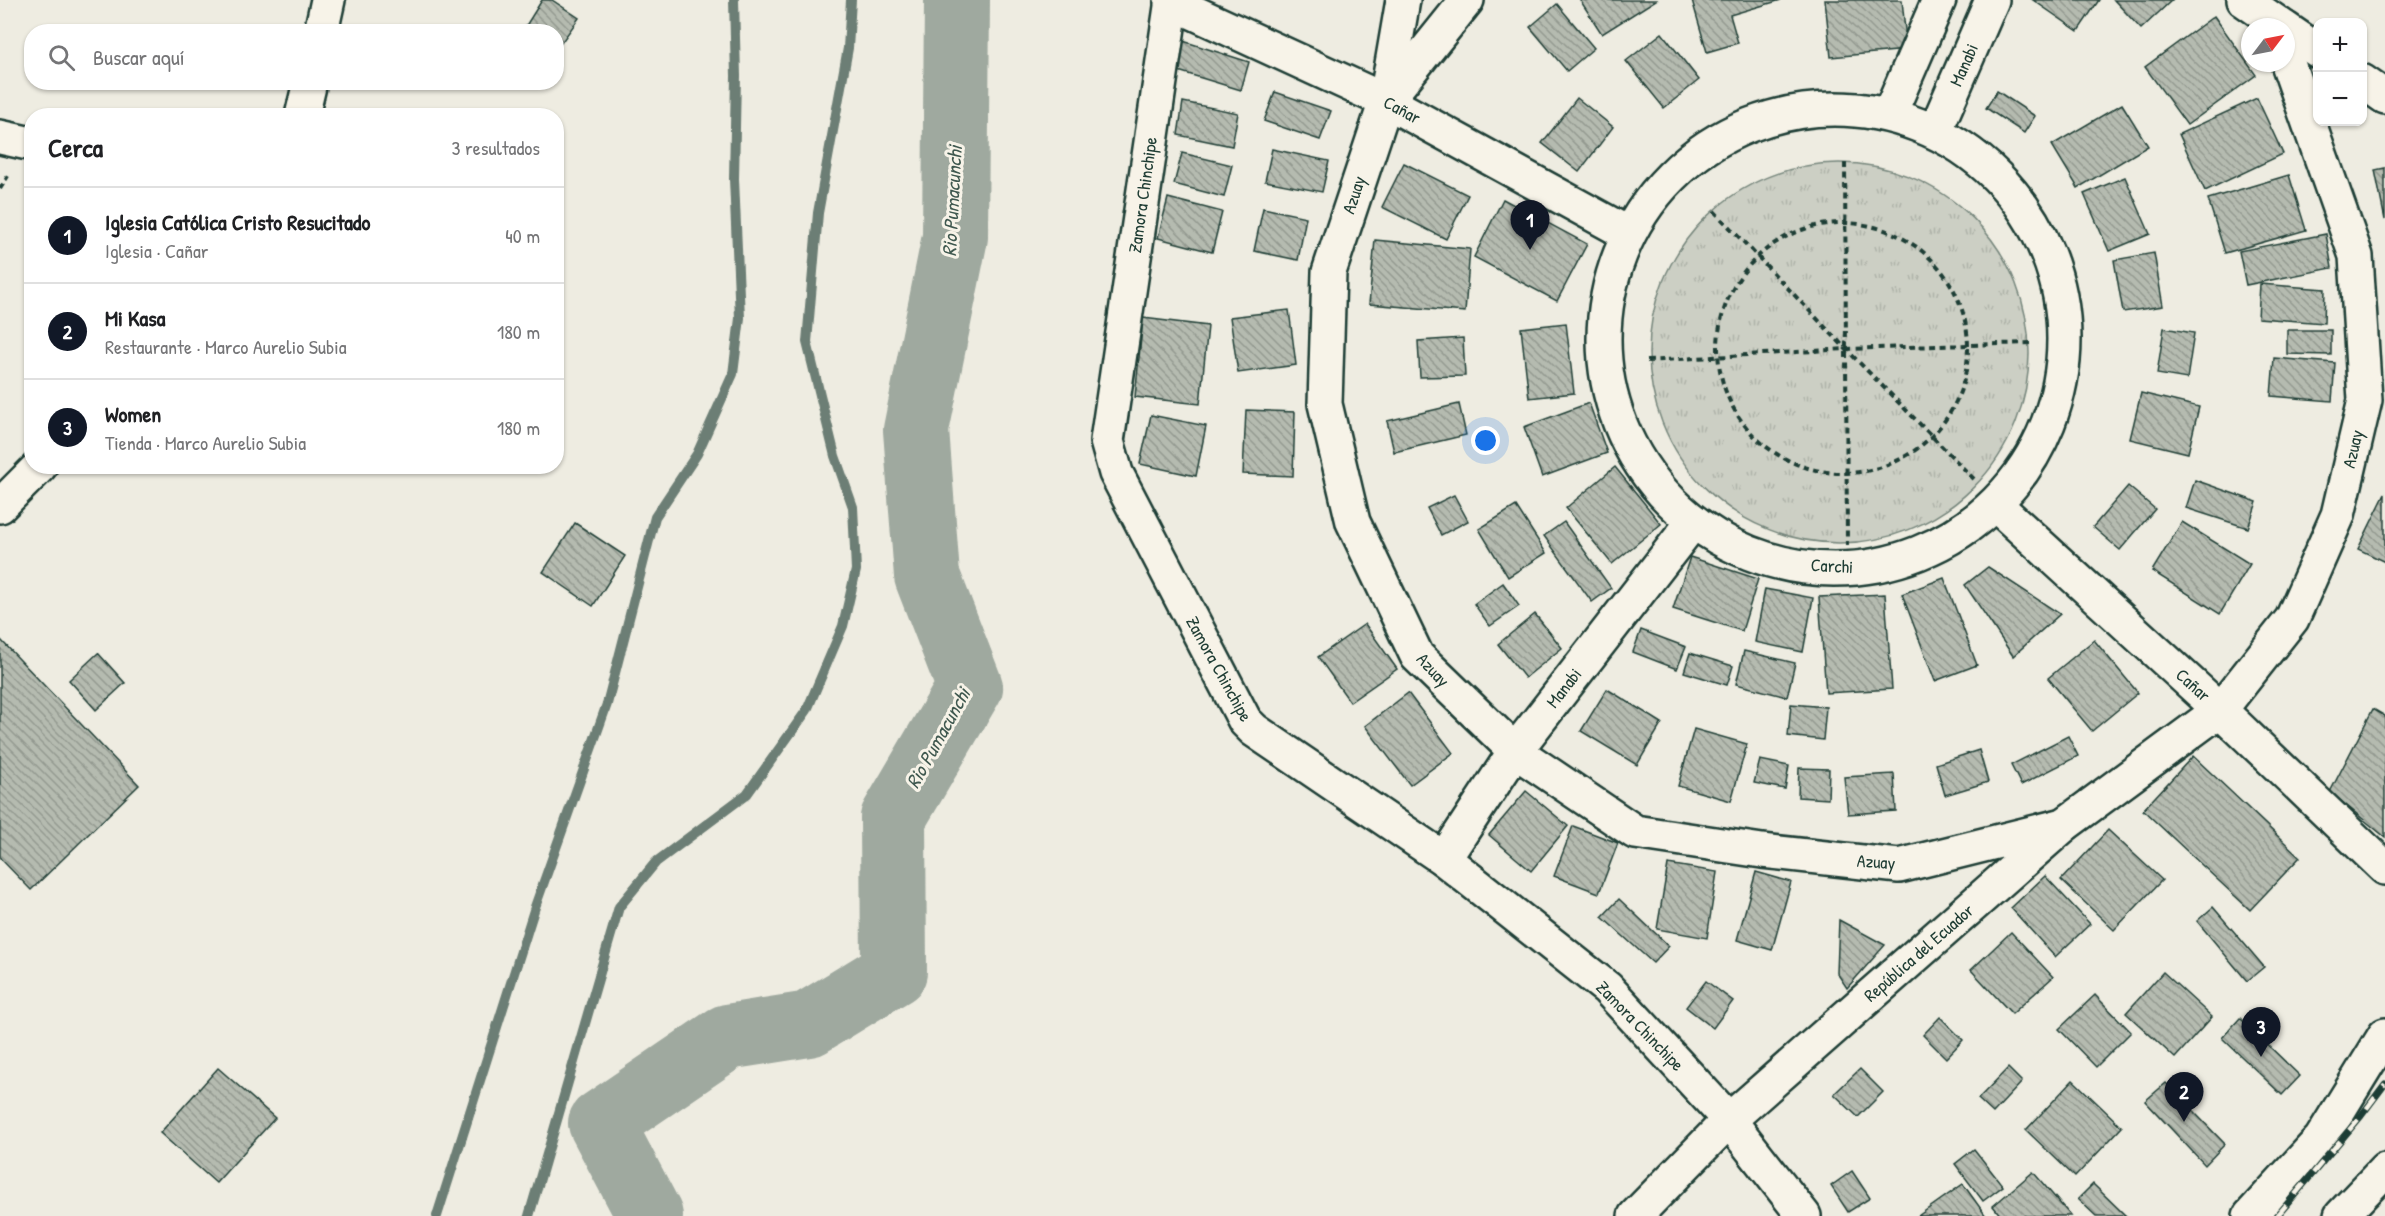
<!DOCTYPE html>
<html lang="es">
<meta charset="utf-8">
<style>
body{margin:0;font-family:"Patrick Hand",sans-serif;background:#f2f2f2;color:#202124}
.controls{position:absolute;right:18px;top:18px;display:grid;overflow:hidden;border-radius:12px;box-shadow:0 2px 4px #0004}
.controls button{width:54px;height:54px;display:grid;place-items:center;padding:0;border:0;border-bottom:2px solid #e0e0e0;background:#fff;color:#202124;font:30px sans-serif}
.compass{position:absolute;left:2241px;top:18px;width:54px;height:54px;border-radius:50%;background:#fff;box-shadow:0 2px 4px #0004;rotate:58deg}
.you{position:absolute;left:1486px;top:441px;width:21px;height:21px;margin:-15px;border:4px solid #fff;border-radius:50%;background:#1a73e8;box-shadow:0 0 0 9px #1a73e833}
.badge{display:grid;place-items:center;width:39px;height:39px;border-radius:50%;background:#111827;color:#fff;font-size:20px;font-weight:700}
.pin{position:absolute;translate:-50% -50px;filter:drop-shadow(0 2px 3px #0008)}
.pin::after{content:'';position:absolute;top:32px;width:21px;height:18px;background:inherit;clip-path:polygon(0 0,100% 0,50% 100%)}
.list{margin:0;padding:0;list-style:none}
h2{display:flex;justify-content:space-between;align-items:center;height:78px;margin:0;padding:0 24px;font-size:26px}
h2 small{font-size:20px;font-weight:400;color:#757577}
.list li{display:grid;grid-template-columns:39px 1fr auto;gap:18px;align-items:center;box-sizing:border-box;height:96px;padding:0 24px;border-top:2px solid #e0e0e0}
.list b{display:block;font-size:22px;white-space:nowrap}
.list p{margin:0;font-size:20px;white-space:nowrap;color:#757577}
.list em{font-size:20px;font-style:normal;color:#757577}
.icon{flex:none;width:33px;height:33px;fill:none;stroke:currentColor;stroke-width:2;stroke-linecap:round;stroke-linejoin:round}
.map{position:relative;flex:none;width:2385px;height:1216px;overflow:hidden}
.search{position:absolute;background:#fff;box-shadow:0 2px 4px #0004;left:24px;top:24px;width:540px;height:66px;display:flex;align-items:center;gap:15px;box-sizing:border-box;padding:0 21px;border-radius:24px;color:#757577;font-size:22px}
.panel{position:absolute;background:#fff;box-shadow:0 2px 4px #0004;left:24px;top:108px;width:540px;height:366px;border-radius:24px}
.map>svg:first-child{display:block}
.grass{fill:url(#grass-tufts);stroke:#76867c;stroke-width:1.5}
.lines{fill:none;stroke-linecap:round;stroke-linejoin:round}
.stream{stroke:#6c7e74;stroke-width:10}
.river{stroke:#9fa99f;stroke-width:66}
.building{fill:url(#building-back-hatch);stroke:#1f3d34;stroke-width:1.5}
.minor-casing{stroke:#1f3d34;stroke-width:38}
.tertiary-casing{stroke:#1f3d34;stroke-width:38}
.secondary-casing{stroke:#1f3d34;stroke-width:38}
.path{stroke:#1f3d34;stroke-width:4;stroke-dasharray:6 4.5;stroke-linecap:butt}
.minor{stroke:#f7f3e8;stroke-width:33}
.tertiary{stroke:#f7f3e8;stroke-width:33}
.secondary{stroke:#f7f3e8;stroke-width:33}
.rail-casing{stroke:#1f3d34;stroke-width:7}
.rail{stroke:#f7f3e8;stroke-width:4.5;stroke-dasharray:14;stroke-linecap:butt}
.labels{text-anchor:middle;stroke-width:6;stroke-linejoin:round;paint-order:stroke}
.street-label{font-size:18px;fill:#1f3d34;stroke:#f7f3e8}
.water-label{font-size:20px;font-style:italic;fill:#3f584f;stroke:#f7f3e8}
</style>
<div class="map">
<svg width="2385" height="1216" viewBox="0 0 2385 1216">
<defs>
<pattern id="grass-tufts" width="24" height="20" patternUnits="userSpaceOnUse" patternTransform="scale(1.5)"><rect width="24" height="20" fill="#cccfc4"/><path d="M3 7l-1-3M5 7V3M7 7l1-3M15 17l-1-3M17 17v-4M19 17l1-3" fill="none" stroke="#afb3a9"/></pattern>
<pattern id="building-back-hatch" width="6" height="6" patternUnits="userSpaceOnUse" patternTransform="scale(1.5)"><rect width="6" height="6" fill="#b5bbb0"/><path d="M-1 5l2 2M0 0l6 6M5-1l2 2" fill="none" stroke="#939990"/></pattern>
</defs>
<rect width="100%" height="100%" fill="#eeece1"/>
<filter id="ink" filterUnits="userSpaceOnUse"><feTurbulence type="fractalNoise" baseFrequency=".0167" numOctaves="2"/><feDisplacementMap in="SourceGraphic" scale="12" xChannelSelector="R" yChannelSelector="G"/><feConvolveMatrix kernelMatrix="1 2 1 2 8 2 1 2 1" color-interpolation-filters="sRGB"/></filter>
<g filter="url(#ink)">
<!-- grass -->
<circle class="grass" cx="1839" cy="353" r="190"/>
<g class="lines">
<!-- stream -->
<g class="stream">
<path d="M437 1216 535 907 607 704 655 517 697 454 733 374 740 318 734 179 736 76 734 0"/>
<path d="M529 1216 619 907 656 862 747 794 807 710 843 626 856 570 853 507 835 456 807 342 818 213 848 48 851 0"/>
</g>
<!-- river -->
<path class="river" d="M650 1216 601 1123 727 1037 809 1024 894 972 893 818 970 687 927 576 916 430 955 237 957 0"/>
</g>
<!-- building -->
<g class="building">
<path d="M542 0H552L579 18 556 50V32H522Z"/>
<path d="M1580 0H1656L1602 34Z"/>
<path d="M1692 0H1781L1730 15 1738 43 1707 52Z"/>
<path d="M1825 0H1902L1907 50 1831 57Z"/>
<path d="M2033 0H2099L2078 31Z"/>
<path d="M2114 0H2172L2141 29Z"/>
<path d="M1557 4 1594 48 1567 71 1530 27Z"/>
<path d="M2214 16 2256 75 2187 125 2145 67Z"/>
<path d="M1662 33 1699 80 1664 108 1626 61Z"/>
<path d="M1183 41 1249 62 1241 90 1175 70Z"/>
<path d="M1997 91 2035 116 2024 133 1986 108Z"/>
<path d="M1275 92 1331 111 1320 140 1264 121Z"/>
<path d="M1577 98 1613 127 1579 172 1542 143Z"/>
<path d="M2257 98 2283 154 2205 191 2179 134Z"/>
<path d="M1183 102 1238 113 1232 146 1178 135Z"/>
<path d="M2122 104 2148 146 2078 188 2052 145Z"/>
<path d="M1272 149 1329 161 1322 192 1265 181Z"/>
<path d="M1182 153 1232 165 1224 197 1174 184Z"/>
<path d="M1404 163 1468 195 1446 239 1382 207Z"/>
<path d="M2385 168V220L2375 170Z"/>
<path d="M2289 175 2306 230 2225 253 2208 199Z"/>
<path d="M2125 177 2150 234 2109 251 2084 194Z"/>
<path d="M1168 198 1222 212 1212 252 1158 238Z"/>
<path d="M1503 199 1587 244 1557 301 1474 257Z"/>
<path d="M1263 208 1306 217 1298 260 1254 251Z"/>
<path d="M2326 234 2332 268 2246 285 2239 251Z"/>
<path d="M1375 240 1470 249 1465 312 1369 304Z"/>
<path d="M2154 253 2163 306 2123 312 2114 260Z"/>
<path d="M2260 284 2325 289 2324 323 2258 318Z"/>
<path d="M1289 310 1296 365 1238 373 1230 317Z"/>
<path d="M1143 318 1208 326 1200 404 1135 397Z"/>
<path d="M1566 323 1574 393 1529 398 1521 328Z"/>
<path d="M2164 328 2194 333 2187 379 2157 374Z"/>
<path d="M2287 330H2331V355L2287 354Z"/>
<path d="M1463 338 1465 376 1420 377 1418 341Z"/>
<path d="M2274 358 2335 363 2332 401 2271 396Z"/>
<path d="M2141 393 2199 407 2188 453 2130 439Z"/>
<path d="M1589 403 1607 453 1542 477 1524 427Z"/>
<path d="M1459 404 1466 435 1394 452 1387 421Z"/>
<path d="M1246 410 1295 412 1293 476 1243 474Z"/>
<path d="M1151 415 1206 426 1196 476 1140 464Z"/>
<path d="M1615 467 1661 524 1612 564 1566 508Z"/>
<path d="M2195 480 2257 502 2248 528 2186 508Z"/>
<path d="M2128 486 2155 509 2120 550 2093 527Z"/>
<path d="M2385 494V562L2358 549Z"/>
<path d="M1454 495 1468 521 1441 535 1427 508Z"/>
<path d="M1516 506 1546 553 1508 577 1479 529Z"/>
<path d="M1564 522 1611 588 1592 602 1544 536Z"/>
<path d="M2182 522 2250 564 2220 614 2152 571Z"/>
<path d="M575 523 625 556 593 606 543 572Z"/>
<path d="M1690 557 1758 579 1742 631 1673 609Z"/>
<path d="M1988 567 2060 614 2013 656 1965 585Z"/>
<path d="M1944 578 1977 665 1935 681 1902 594Z"/>
<path d="M1503 583 1519 606 1490 626 1474 604Z"/>
<path d="M1765 589 1813 598 1803 652 1755 642Z"/>
<path d="M1885 594 1892 689 1826 693 1819 597Z"/>
<path d="M1535 614 1562 648 1525 678 1498 644Z"/>
<path d="M1365 624 1397 669 1350 702 1318 657Z"/>
<path d="M1641 630 1686 647 1677 669 1633 652Z"/>
<path d="M0 639 139 785 31 890 0 858Z"/>
<path d="M2094 640 2138 693 2092 731 2048 678Z"/>
<path d="M1744 651 1795 663 1787 697 1736 684Z"/>
<path d="M98 653 125 683 96 710 69 680Z"/>
<path d="M1690 653 1733 666 1727 685 1684 672Z"/>
<path d="M1607 689 1662 723 1637 765 1581 731Z"/>
<path d="M1408 693 1453 753 1410 785 1365 726Z"/>
<path d="M1791 704 1826 707 1823 740 1788 736Z"/>
<path d="M2373 709 2385 716V837L2330 792Z"/>
<path d="M1694 729 1747 744 1731 801 1678 786Z"/>
<path d="M2068 736 2078 756 2021 785 2011 765Z"/>
<path d="M1979 750 1988 782 1945 795 1936 764Z"/>
<path d="M2193 756 2300 857 2250 910 2143 810Z"/>
<path d="M1760 760 1789 766 1785 789 1754 783Z"/>
<path d="M1799 768 1829 769 1828 799 1798 797Z"/>
<path d="M1894 774 1896 811 1848 814 1844 777Z"/>
<path d="M1526 791 1568 826 1531 871 1489 835Z"/>
<path d="M1573 826 1618 843 1599 893 1554 876Z"/>
<path d="M2108 830 2162 880 2114 930 2061 880Z"/>
<path d="M1668 864 1717 872 1707 938 1657 929Z"/>
<path d="M1756 872 1791 882 1772 950 1737 940Z"/>
<path d="M2045 876 2090 924 2055 957 2011 908Z"/>
<path d="M1619 899 1669 946 1653 963 1602 917Z"/>
<path d="M2213 907 2264 967 2247 981 2197 921Z"/>
<path d="M1839 920 1885 945 1847 988 1837 973Z"/>
<path d="M2011 932 2053 977 2012 1014 1971 970Z"/>
<path d="M2163 972 2212 1017 2175 1058 2126 1013Z"/>
<path d="M1706 981 1733 1001 1713 1028 1686 1007Z"/>
<path d="M2095 995 2131 1032 2096 1067 2059 1029Z"/>
<path d="M1940 1017 1963 1040 1946 1058 1923 1035Z"/>
<path d="M2240 1018 2300 1076 2282 1095 2222 1038Z"/>
<path d="M218 1068 275 1118 216 1183 160 1133Z"/>
<path d="M2008 1068 2022 1082 1993 1113 1978 1099Z"/>
<path d="M1860 1069 1883 1092 1858 1117 1834 1094Z"/>
<path d="M2073 1080 2122 1127 2075 1177 2026 1130Z"/>
<path d="M2166 1083 2225 1144 2205 1165 2145 1101Z"/>
<path d="M1974 1149 2003 1186 1983 1201 1955 1164Z"/>
<path d="M1852 1171 1870 1198 1848 1212 1831 1186Z"/>
<path d="M2033 1172 2071 1216H2001L1993 1206Z"/>
<path d="M1963 1184 1986 1216H1918Z"/>
<path d="M2093 1184 2126 1216H2096L2078 1199Z"/>
</g>
<g class="lines">
<defs>
<g id="minor">
<path d="M1172 0 1107 441 1116 473 1245 721 1254 730 1444 859 1607 988 1729 1120 1804 1216"/>
<path d="M1467 0 1386 101 1329 272 1325 404 1353 522 1417 656 1515 751 1635 832 1762 851 1899 866 2064 825"/>
<path d="M2244 0 2283 27"/>
<path d="M1171 2 1386 101 1627 233"/>
<path d="M2286 29 2318 51"/>
<path d="M2362 81 2385 97"/>
<path d="M1386 99 1403 0"/>
<circle cx="1834" cy="339" r="230"/>
<path d="M1890 113 1939 0"/>
<path d="M1936 129 1992 0"/>
<path d="M1997 506 2220 710 2292 619 2338 515 2365 400 2356 256 2286 58"/>
<path d="M1444 859 1515 751 1693 522"/>
</g>
<g id="tertiary">
<path d="M321 32 328 0"/>
<path d="M302 116 310 82"/>
<path d="M0 137 32 144"/>
<path d="M0 506 40 466"/>
<path d="M1635 1216 1729 1120 2064 825 2220 710 2385 868"/>
</g>
<g id="secondary">
<path d="M2250 1216 2321 1139 2385 1035"/>
<path d="M2341 1216 2385 1170"/>
</g>
</defs>
<!-- minor casing -->
<use href="#minor" class="minor-casing"/>
<!-- tertiary casing -->
<use href="#tertiary" class="tertiary-casing"/>
<!-- secondary casing -->
<use href="#secondary" class="secondary-casing"/>
<!-- path -->
<g class="path">
<path d="M1845 163 1847 546"/>
<path d="M0 189 8 176"/>
<path d="M1714 211 1846 349 1974 479"/>
<circle cx="1843" cy="348" r="125"/>
<path d="M1647 361 1846 349 2030 343"/>
</g>
<!-- minor -->
<use href="#minor" class="minor"/>
<!-- tertiary -->
<use href="#tertiary" class="tertiary"/>
<!-- secondary -->
<use href="#secondary" class="secondary"/>
<defs>
<path id="rail" d="M2277 1216 2361 1116 2385 1084"/>
</defs>
<!-- rail casing -->
<use href="#rail" class="rail-casing"/>
<!-- rail -->
<use href="#rail" class="rail"/>
</g>
</g>
<g class="labels">
<!-- street labels -->
<g class="street-label">
<text transform="translate(1964 65) rotate(-66)" y="6">Manabi</text>
<text transform="translate(1402 110) rotate(28)" y="6">Cañar</text>
<text transform="translate(1143 195) rotate(-82)" y="6">Zamora Chinchipe</text>
<text transform="translate(1354 195) rotate(-72)" y="6">Azuay</text>
<text transform="translate(2353 449) rotate(-77)" y="6">Azuay</text>
<text transform="translate(1832 566) rotate(3)" y="6">Carchi</text>
<text transform="translate(1219 669) rotate(61)" y="6">Zamora Chinchipe</text>
<text transform="translate(1433 670) rotate(47)" y="6">Azuay</text>
<text transform="translate(2193 685) rotate(42)" y="6">Cañar</text>
<text transform="translate(1564 688) rotate(-52)" y="6">Manabi</text>
<text transform="translate(1876 862) rotate(4)" y="6">Azuay</text>
<text transform="translate(1919 953) rotate(-41)" y="6">República del Ecuador</text>
<text transform="translate(1640 1026) rotate(46)" y="6">Zamora Chinchipe</text>
</g>
<!-- water labels -->
<g class="water-label">
<text transform="translate(952 201) rotate(-87)" y="7">Rio Pumacunchi</text>
<text transform="translate(938 738) rotate(-61)" y="7">Rio Pumacunchi</text>
</g>
</g>
</svg>
<div class="controls">
<button>+</button>
<button>−</button>
</div>
<svg class="compass" viewBox="-18 -18 36 36"><path d="M0-13l5 13h-10z" fill="#e53935"/><path d="M0 13l5-13h-10z" fill="#757577"/></svg>
<div class="you"></div>
<div class="pin badge" style="left:1530px;top:250px">1</div>
<div class="pin badge" style="left:2184px;top:1122px">2</div>
<div class="pin badge" style="left:2261px;top:1057px">3</div>
<div class="search"><svg class="icon" aria-label="search" viewBox="0 0 24 24"><circle cx="10" cy="10" r="6"/><path d="M15 15l6 6"/></svg>Buscar aquí</div>
<section class="panel">
<h2>Cerca<small>3 resultados</small></h2>
<ul class="list">
<li><span class="badge">1</span><div><b>Iglesia Católica Cristo Resucitado</b><p>Iglesia · Cañar</p></div><em>40 m</em></li>
<li><span class="badge">2</span><div><b>Mi Kasa</b><p>Restaurante · Marco Aurelio Subia</p></div><em>180 m</em></li>
<li><span class="badge">3</span><div><b>Women</b><p>Tienda · Marco Aurelio Subia</p></div><em>180 m</em></li>
</ul>
</section>
</div>
